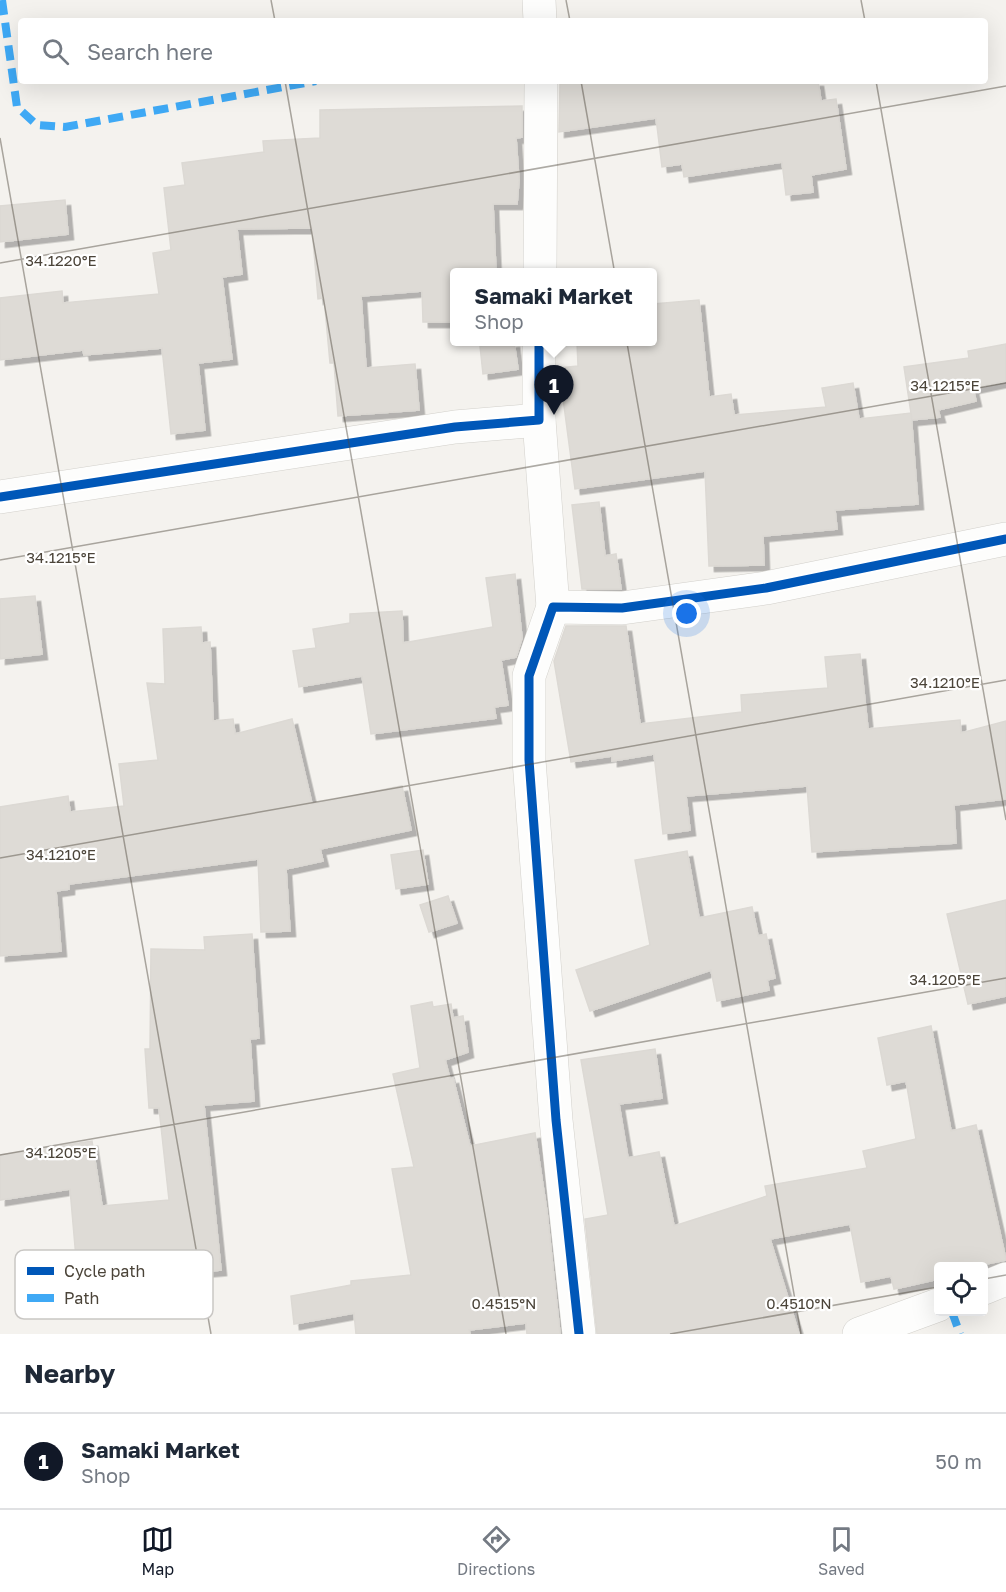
<!DOCTYPE html>
<meta charset="utf-8">
<style>
body{margin:0;font-family:"Golos Text",sans-serif;background:#f2f2f3;color:#1f2937}
.controls{position:absolute;right:18px;bottom:18px;display:grid;overflow:hidden;border-radius:6px;box-shadow:0 6px 24px #0002}
.controls button{width:54px;height:54px;display:grid;place-items:center;padding:0;border:0;border-bottom:2px solid #e0e1e3;background:#fff;color:#1f2937;font:30px sans-serif}
.you{position:absolute;left:687px;top:614px;width:21px;height:21px;margin:-15px;border:4px solid #fff;border-radius:50%;background:#1a73e8;box-shadow:0 0 0 9px #1a73e833}
.badge{display:grid;place-items:center;width:39px;height:39px;border-radius:50%;background:#111827;color:#fff;font-size:20px;font-weight:700}
.pin{position:absolute;translate:-50% -50px;filter:drop-shadow(0 2px 3px #0008)}
.pin::after{content:'';position:absolute;top:32px;width:21px;height:18px;background:inherit;clip-path:polygon(0 0,100% 0,50% 100%)}
.popup{position:absolute;left:450px;top:268px;width:207px;height:78px;box-sizing:border-box;display:grid;place-content:center;border-radius:6px;background:#fff;filter:drop-shadow(0 2px 4px #0005);font-size:20px;white-space:nowrap;color:#747a83}
.popup b{font-size:22px;color:#1f2937}
.popup::after{content:'';position:absolute;left:50%;top:100%;margin-left:-12px;border:12px solid transparent;border-top-color:#fff}
.list{margin:0;padding:0;list-style:none}
h2{display:flex;justify-content:space-between;align-items:center;height:78px;margin:0;padding:0 24px;font-size:26px}
h2 small{font-size:20px;font-weight:400;color:#747a83}
.list li{display:grid;grid-template-columns:39px 1fr auto;gap:18px;align-items:center;box-sizing:border-box;height:96px;padding:0 24px;border-top:2px solid #e0e1e3}
.list b{display:block;font-size:22px;white-space:nowrap}
.list p{margin:0;font-size:20px;white-space:nowrap;color:#747a83}
.list em{font-size:20px;font-style:normal;color:#747a83}
.icon{flex:none;width:33px;height:33px;fill:none;stroke:currentColor;stroke-width:2;stroke-linecap:round;stroke-linejoin:round}
.map{position:relative;flex:none;width:1006px;height:1334px;overflow:hidden}
.search{position:absolute;background:#fff;box-shadow:0 6px 24px #0002;left:18px;right:18px;top:18px;height:66px;display:flex;align-items:center;gap:15px;box-sizing:border-box;padding:0 21px;border-radius:6px;color:#747a83;font-size:22px}
.sheet{height:174px;background:#fff}
nav{display:flex;justify-content:space-around;align-items:center;box-sizing:border-box;height:84px;border-top:2px solid #e0e1e3;background:#fff;font-size:16px;color:#747a83}
nav a{display:grid;justify-items:center;gap:3px}
nav .on{color:#111827}
.map>svg:first-child{display:block}
.building{fill:#dedbd6;stroke:#dcd9d4;stroke-width:1.5;filter:url(#shadow)}
.lines{fill:none;stroke-linecap:round;stroke-linejoin:round}
.street-casing{stroke:#d2d0cb;stroke-width:34}
.street{stroke:#fdfdfc;stroke-width:33}
.quiet{stroke:#3fa9f5;stroke-width:8;stroke-dasharray:15 8;stroke-linecap:butt}
.cycleway-casing{stroke:#fff;stroke-width:13}
.cycleway{stroke:#0057b8;stroke-width:9}
.ticks{fill:none;stroke:#4b4439;stroke-width:1.5;stroke-opacity:0.45}
.key{fill:#fff;stroke:#c9c7c4;stroke-width:1.5}
.key-label{font-size:16px;fill:#4b4439}
.ticks-label{font-size:15px;text-anchor:middle;fill:#4b4439;stroke:#fff;stroke-width:4.5;stroke-linejoin:round;paint-order:stroke}
</style>
<div class="map">
<svg width="1006" height="1334" viewBox="0 0 1006 1334">
<defs>
<filter id="shadow"><feDropShadow dx="5.5" dy="5.5" stdDeviation="0" flood-color="#0004"/></filter>
</defs>
<rect width="100%" height="100%" fill="#f4f2ee"/>
<!-- building -->
<g class="building">
<path d="M583 81H818L821 101 836 99 846 169 811 175 813 192 786 195 782 162 684 177 682 164 662 167 656 118 559 132 560 84Z"/>
<path d="M522 106V137L516 138 519 180 517 204H493L496 273H455V322H423L422 291 361 296 366 368 415 364 419 410 338 416 334 363H330L324 298 318 299 312 228 237 229 242 274 222 277 232 359 198 363 205 430 171 434 162 348 84 355 83 350 0 360V298L62 291 63 303 159 294 153 253 171 250 164 188 185 185 182 163 264 152 263 141 320 138V110Z"/>
<path d="M65 200 68 234 0 242V206Z"/>
<path d="M699 300 709 397 731 394 734 415 826 407 822 388 853 383 859 419 911 413 918 504 835 510 837 529 763 536 764 565 709 566 705 471 575 489 559 368 578 366 577 342H653V304Z"/>
<path d="M514 342 518 369 483 374 480 346Z"/>
<path d="M1006 344V381L973 388 976 401 938 410 940 417 912 420 904 367 969 358 968 351Z"/>
<path d="M599 502 605 556 616 554 621 589H582L572 505Z"/>
<path d="M515 574 522 638 516 657 501 660 508 705 494 707 496 718 371 734 362 676 299 687 293 651 316 648 313 629 350 623V614L402 611 403 643 493 627 486 578Z"/>
<path d="M35 596 42 654 0 659V599Z"/>
<path d="M566 626H626L640 724 742 712 741 695 828 688 825 657 860 654 868 729 960 720 961 733 1006 721V799L954 805 956 843 812 852 807 786 686 796 690 830 663 834 654 754 612 761V756L571 762 554 661Z"/>
<path d="M201 627 202 643 210 642 213 721 233 719 235 734 292 719 312 804 402 786 411 830 320 849 323 861 286 869 290 931 261 932 258 859 69 884V889L56 891 61 951 0 956V807L68 796 70 812 124 806 119 764 158 760 147 683 165 684 163 629Z"/>
<path d="M423 850 428 884 396 889 391 855Z"/>
<path d="M687 851 699 918 752 907 758 936 766 934 775 978 767 980 769 990 717 1001 711 970 590 1011 576 970 650 945 635 860Z"/>
<path d="M448 896 457 923 429 932 420 905Z"/>
<path d="M1006 900V996L968 1004 947 914Z"/>
<path d="M252 934 259 1038 250 1039 254 1101 204 1105 221 1270 177 1274 175 1262 113 1268 114 1279 78 1281 70 1189 0 1200V1155L92 1141 102 1206 169 1200 159 1108H149L145 1049H150L151 949 205 950 204 937Z"/>
<path d="M432 1002 433 1007 451 1004 453 1018 463 1016 468 1052 445 1060 450 1079 453 1078 470 1146 535 1133 547 1212 560 1334H527L526 1323 469 1330 470 1334H356L354 1313 294 1324 291 1296 351 1285V1281L411 1275 392 1169 414 1167 393 1074 420 1068 411 1006Z"/>
<path d="M931 1026 951 1131 976 1125 1006 1260 976 1266H939V1279L894 1289 891 1276 861 1282 850 1224 770 1239 799 1334H597L585 1219 608 1215 581 1060 655 1049 662 1098 619 1104 628 1158 659 1152 674 1226 767 1196 765 1186 867 1168 863 1151 916 1139 906 1081 887 1085 878 1038Z"/>
</g>
<g class="lines">
<defs>
<g id="street">
<path d="M539 0 540 21"/>
<path d="M540 272 541 81"/>
<path d="M539 420 553 607"/>
<path d="M0 497 455 427 539 420V342"/>
<path d="M984 1288 1006 1279"/>
<path d="M579 1334 556 1120 529 760V676L553 607 622 608 766 588 1006 539"/>
<path d="M859 1334 938 1305"/>
</g>
</defs>
<!-- street casing -->
<use href="#street" class="street-casing"/>
<!-- street -->
<use href="#street" class="street"/>
<!-- quiet -->
<g class="quiet">
<path d="M2 0 17 107 37 125 65 127 316 81"/>
<path d="M952 1312 960 1334"/>
</g>
<defs>
<g id="cycleway">
<path d="M0 497 455 427 539 420V342"/>
<path d="M579 1334 556 1120 529 760V676L553 607 622 608 766 588 1006 539"/>
</g>
</defs>
<!-- cycleway casing -->
<use href="#cycleway" class="cycleway-casing"/>
<!-- cycleway -->
<use href="#cycleway" class="cycleway"/>
</g>
<!-- ticks -->
<path class="ticks" d="M271 0 275 21M566 0 570 21M861 0 865 21M285 81 506 1334M581 81 801 1334M876 81 1006 820M0 138 211 1334M0 263 1006 86M0 560 1006 383M0 858 1006 680M0 1155 1006 978M984 1279 1006 1275M670 1334 938 1287"/>
<!-- legend -->
<rect x="15" y="1250" width="198" height="69" rx="9" class="key"/>
<rect x="27" y="1267" width="27" height="8" fill="#0057b8"/>
<rect x="27" y="1294" width="27" height="8" fill="#3fa9f5"/>
<g class="key-label">
<text x="64" y="1277">Cycle path</text>
<text x="64" y="1304">Path</text>
</g>
<g class="ticks-label">
<text x="61" y="266">34.1220°E</text>
<text x="945" y="391">34.1215°E</text>
<text x="61" y="563">34.1215°E</text>
<text x="945" y="688">34.1210°E</text>
<text x="61" y="860">34.1210°E</text>
<text x="945" y="985">34.1205°E</text>
<text x="61" y="1158">34.1205°E</text>
<text x="504" y="1309">0.4515°N</text>
<text x="799" y="1309">0.4510°N</text>
</g>
</svg>
<div class="controls">
<button><svg class="icon" aria-label="locate" viewBox="0 0 24 24"><circle cx="12" cy="12" r="6"/><path d="M12 2v4M12 18v4M2 12h4M18 12h4"/></svg></button>
</div>
<div class="you"></div>
<div class="pin badge" style="left:554px;top:415px">1</div>
<div class="popup"><b>Samaki Market</b>Shop</div>
<div class="search"><svg class="icon" aria-label="search" viewBox="0 0 24 24"><circle cx="10" cy="10" r="6"/><path d="M15 15l6 6"/></svg>Search here</div>
</div>
<section class="sheet">
<h2>Nearby<small></small></h2>
<ul class="list">
<li><span class="badge">1</span><div><b>Samaki Market</b><p>Shop</p></div><em>50 m</em></li>
</ul>
</section>
<nav>
<a class="on"><svg class="icon" aria-label="map" viewBox="0 0 24 24"><path d="M3 6l6-2 6 2 6-2v14l-6 2-6-2-6 2zM9 4v14M15 6v14"/></svg>Map</a>
<a><svg class="icon" aria-label="directions" viewBox="0 0 24 24"><path d="M12 3l9 9-9 9-9-9zM9 14v-3h6M13 9l2 2-2 2"/></svg>Directions</a>
<a><svg class="icon" aria-label="saved" viewBox="0 0 24 24"><path d="M7 4h10v16l-5-4-5 4z"/></svg>Saved</a>
</nav>
